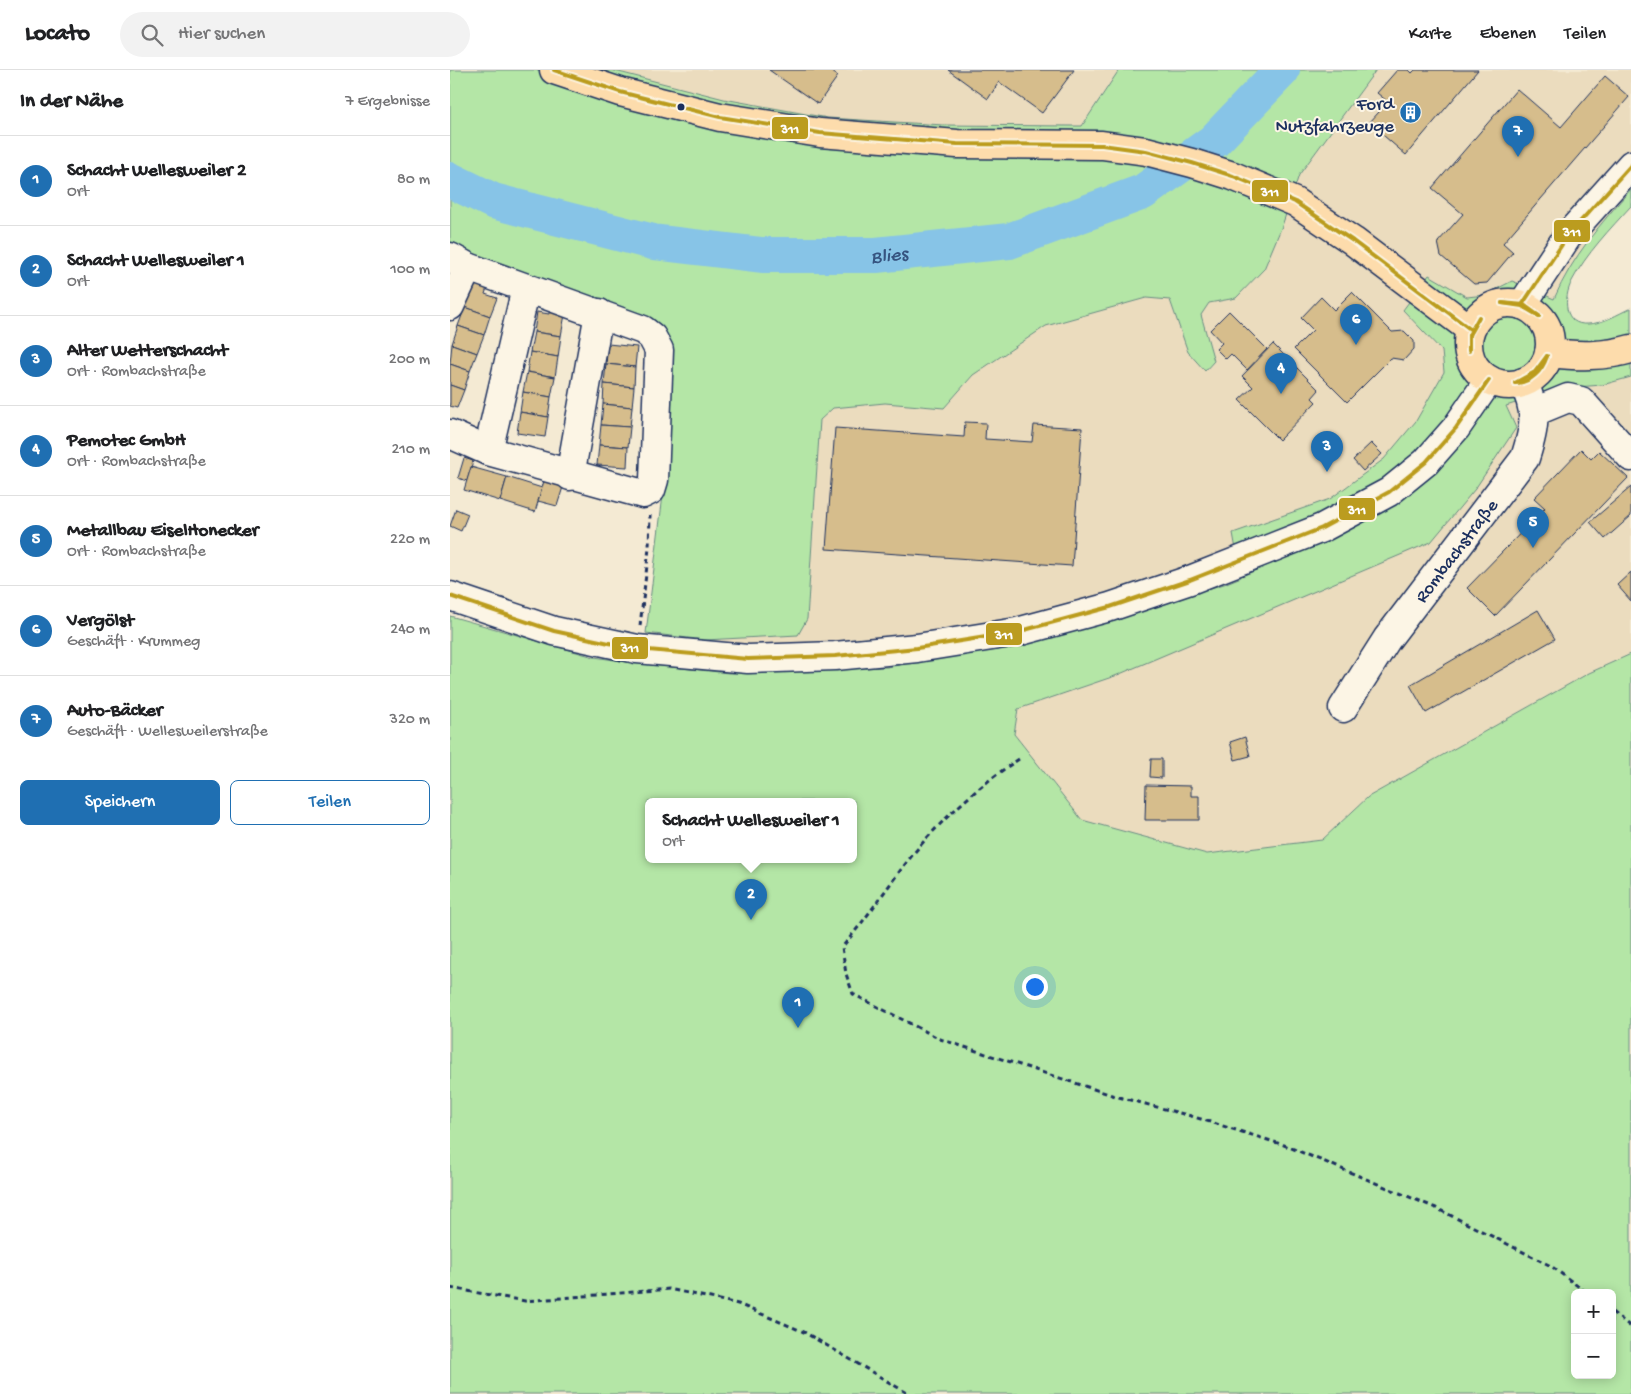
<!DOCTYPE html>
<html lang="de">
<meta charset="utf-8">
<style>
body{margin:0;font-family:"Gochi Hand",sans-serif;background:#f2f2f2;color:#202124}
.controls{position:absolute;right:15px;bottom:15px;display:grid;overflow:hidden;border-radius:8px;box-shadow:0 2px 12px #0003}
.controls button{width:45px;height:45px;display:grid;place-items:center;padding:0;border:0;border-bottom:1px solid #e0e0e0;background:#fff;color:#202124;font:25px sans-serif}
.you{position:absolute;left:584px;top:916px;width:18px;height:18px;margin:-12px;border:4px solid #fff;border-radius:50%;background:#1a73e8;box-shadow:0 0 0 8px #1a73e833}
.badge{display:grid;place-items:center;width:32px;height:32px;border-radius:50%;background:#1f6fb2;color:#fff;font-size:16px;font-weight:700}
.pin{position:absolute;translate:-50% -41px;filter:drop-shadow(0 1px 2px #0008)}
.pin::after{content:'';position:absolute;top:26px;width:18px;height:15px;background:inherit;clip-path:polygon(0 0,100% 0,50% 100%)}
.popup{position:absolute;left:195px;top:728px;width:212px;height:65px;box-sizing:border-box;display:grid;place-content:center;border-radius:8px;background:#fff;filter:drop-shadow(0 1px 4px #0005);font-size:16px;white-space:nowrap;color:#757577}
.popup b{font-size:19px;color:#202124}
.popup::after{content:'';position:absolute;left:50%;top:100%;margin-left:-10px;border:10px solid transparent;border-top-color:#fff}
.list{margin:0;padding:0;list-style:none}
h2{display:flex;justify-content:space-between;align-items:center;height:65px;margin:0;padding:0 20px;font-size:21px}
h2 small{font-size:16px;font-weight:400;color:#757577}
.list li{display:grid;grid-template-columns:32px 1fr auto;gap:15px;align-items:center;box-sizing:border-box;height:90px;padding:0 20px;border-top:1px solid #e0e0e0}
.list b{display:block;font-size:19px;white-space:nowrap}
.list p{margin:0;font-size:16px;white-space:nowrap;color:#757577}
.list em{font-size:16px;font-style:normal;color:#757577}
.actions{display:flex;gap:10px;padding:15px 20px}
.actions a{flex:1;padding:11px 0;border:1px solid #1f6fb2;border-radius:8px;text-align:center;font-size:18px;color:#1f6fb2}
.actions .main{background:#1f6fb2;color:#fff}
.icon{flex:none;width:28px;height:28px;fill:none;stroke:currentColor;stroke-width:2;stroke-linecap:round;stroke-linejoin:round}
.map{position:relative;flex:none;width:1181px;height:1324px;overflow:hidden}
header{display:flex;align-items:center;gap:30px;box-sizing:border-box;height:70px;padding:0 25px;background:#fff;border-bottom:1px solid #e0e0e0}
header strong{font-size:24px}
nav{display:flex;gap:28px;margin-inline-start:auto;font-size:18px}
.search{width:350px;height:45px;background:#f2f2f2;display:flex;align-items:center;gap:12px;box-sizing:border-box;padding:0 18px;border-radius:28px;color:#757577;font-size:19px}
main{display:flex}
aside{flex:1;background:#fff}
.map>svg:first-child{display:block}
.built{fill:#ebdcbe}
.green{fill:#b4e6a6;stroke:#688a82;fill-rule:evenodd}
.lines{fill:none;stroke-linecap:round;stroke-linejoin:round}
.river{stroke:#87c4e7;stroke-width:36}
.building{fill:#d6bd8c;stroke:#1b2f5e}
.minor-casing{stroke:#1b2f5e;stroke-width:31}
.major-casing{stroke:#1b2f5e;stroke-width:31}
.path{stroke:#1b2f5e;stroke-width:3;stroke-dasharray:5 4;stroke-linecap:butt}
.minor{stroke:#fcf5e5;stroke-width:28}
.major{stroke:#fddcac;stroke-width:28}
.bus-1-casing{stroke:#fcf5e5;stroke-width:8}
.bus-1{stroke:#bb9c1f;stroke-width:4}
.bus-dot{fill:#1b2f5e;stroke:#fcf5e5;stroke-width:2}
.labels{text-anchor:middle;stroke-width:4;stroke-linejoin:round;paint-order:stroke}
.poi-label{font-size:19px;fill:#1b2f5e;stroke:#fcf5e5;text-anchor:end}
.street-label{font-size:19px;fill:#1b2f5e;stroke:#fcf5e5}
.water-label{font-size:20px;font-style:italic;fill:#365480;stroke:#fcf5e5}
.line-badge{stroke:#fcf5e5;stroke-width:2}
.badge-label{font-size:14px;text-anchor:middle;font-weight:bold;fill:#fff}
</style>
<header>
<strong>Locato</strong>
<div class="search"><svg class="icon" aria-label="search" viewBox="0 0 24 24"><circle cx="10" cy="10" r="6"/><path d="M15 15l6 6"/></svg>Hier suchen</div>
<nav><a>Karte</a><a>Ebenen</a><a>Teilen</a></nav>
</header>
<main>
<aside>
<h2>In der Nähe<small>7 Ergebnisse</small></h2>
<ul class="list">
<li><span class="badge">1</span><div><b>Schacht Wellesweiler 2</b><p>Ort</p></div><em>80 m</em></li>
<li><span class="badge">2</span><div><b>Schacht Wellesweiler 1</b><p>Ort</p></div><em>100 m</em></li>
<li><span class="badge">3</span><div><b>Alter Wetterschacht</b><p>Ort · Rombachstraße</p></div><em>200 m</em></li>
<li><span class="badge">4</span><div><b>Pemotec GmbH</b><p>Ort · Rombachstraße</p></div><em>210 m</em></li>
<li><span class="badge">5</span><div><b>Metallbau EiselHonecker</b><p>Ort · Rombachstraße</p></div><em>220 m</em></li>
<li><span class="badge">6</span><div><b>Vergölst</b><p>Geschäft · Krummeg</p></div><em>240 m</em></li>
<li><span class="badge">7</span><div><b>Auto-Bäcker</b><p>Geschäft · Wellesweilerstraße</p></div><em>320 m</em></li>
</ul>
<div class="actions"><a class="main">Speichern</a><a>Teilen</a></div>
</aside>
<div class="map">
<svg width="1181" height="1324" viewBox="0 0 1181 1324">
<rect width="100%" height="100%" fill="#f4ead3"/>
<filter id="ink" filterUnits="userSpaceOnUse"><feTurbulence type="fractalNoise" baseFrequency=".02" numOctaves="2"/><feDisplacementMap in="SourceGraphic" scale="10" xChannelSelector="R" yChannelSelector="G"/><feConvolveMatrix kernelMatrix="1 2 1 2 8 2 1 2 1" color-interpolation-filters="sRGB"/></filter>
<g filter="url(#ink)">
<!-- built -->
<g class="built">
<path d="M161 0H669L632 56H622L494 55 378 48 274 29Z"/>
<path d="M926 0H1181V119L1141 165 1110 214 1104 229 1062 211 1035 225 1017 227 979 205 953 240 992 281 994 302 966 351 934 389 880 429 784 463 791 507 572 574 437 597 279 603 192 594 196 563 255 570 357 549 370 350 383 338 435 333 494 338 523 305 596 256 696 228 720 229 738 282 756 301 764 291 751 245 759 233 786 228 814 199 832 156 849 105Z"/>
<path d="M1181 307V584L1139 603 919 726 872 770 757 784 632 750 564 664 568 639 665 606 1053 376 1066 358 1056 336 1114 318 1152 315Z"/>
</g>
<!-- green -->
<g class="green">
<path d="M0 0H161L274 29 378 48 494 55 622 56H632L669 0H926L849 105 832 156 814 199 786 228 759 233 751 245 764 291 755 301 738 282 720 230 696 228 596 256 523 305 494 338 435 333 383 338 370 350 357 549 348 565 255 570 196 563 213 425 218 266 0 182Z"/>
<path d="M1181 119V136C1160 159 1136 184 1122 211 1113 228 1113 256 1138 254 1152 254 1168 244 1181 238V307L1152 315 1114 318 1056 336 1066 358 1025 419 981 472 665 606 568 639 564 664 632 750 757 784 872 770 918 727 1139 603 1181 584V1324H0V546L144 587 192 594 279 603 437 597 572 574 774 514 791 507 783 463 880 429 934 389 966 351 994 302 992 281 953 240 979 205 1017 227 1035 225 1062 211 1104 229C1122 187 1151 153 1181 119ZM198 731H404V789H198ZM1125 1223H1162V1305H1125Z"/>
</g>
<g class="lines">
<!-- river -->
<path class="river" id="s1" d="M0 110 43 131 203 172 312 185H426L559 171 693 122 764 71 832 0"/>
</g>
<!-- building -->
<g class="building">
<path d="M319 0H379L388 6 368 34Z"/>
<path d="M498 0H624L592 43 549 12 538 29Z"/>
<path d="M947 0H959L962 3 965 0H1028L956 85 919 53 938 32 927 23Z"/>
<path d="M1155 6 1179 27 1053 173 1063 182 1037 213 1024 214 991 186 988 172 1013 144 982 118 1067 19 1111 57Z"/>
<path d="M24 213 37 218 35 224 47 228 40 246 15 237Z"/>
<path d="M902 222 942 262 954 261 964 271V279L954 290 941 288 897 332 844 279 863 260 851 248 871 227 884 240Z"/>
<path d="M15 237 40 246 34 265 8 256Z"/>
<path d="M100 237 116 239 111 266 84 262 87 242 99 244Z"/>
<path d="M779 241 817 279 797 300 781 284 776 289 766 279 772 273 760 260Z"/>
<path d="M8 256 34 265 27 283 2 274Z"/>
<path d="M84 262 111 266 108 287 80 282Z"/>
<path d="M2 274 27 283 20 301 0 294Z"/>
<path d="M158 274 187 277 185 297 156 294Z"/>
<path d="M823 274 869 320 862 328 866 332 829 370 789 330 803 317 792 306Z"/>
<path d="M80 282 108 287 105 307 77 302Z"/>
<path d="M0 294 20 301 14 320 0 315Z"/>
<path d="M156 294 185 297 184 317 154 314Z"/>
<path d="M77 302 105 307 101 327 73 322Z"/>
<path d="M154 314 184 317 182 337 153 334Z"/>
<path d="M0 315 14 320 7 338 0 336Z"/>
<path d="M73 322 101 327 98 347 70 342Z"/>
<path d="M153 334 182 337 180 357 151 355Z"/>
<path d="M70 342 98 347 95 367 67 363Z"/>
<path d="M515 352 536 353 535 369 582 372 584 355 632 358 622 496 376 479 385 358 514 367Z"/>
<path d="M151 355 180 357 178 377 149 375Z"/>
<path d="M921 373 932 384 913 401 903 390Z"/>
<path d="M149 375 178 377 177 397 147 395Z"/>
<path d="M1131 379 1141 389 1149 381 1178 408 1045 546 1017 518 1095 438 1084 428Z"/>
<path d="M14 388 23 391 17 411 8 408Z"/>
<path d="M21 397 57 407 50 431 14 420Z"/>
<path d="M57 407 92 418 85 442 50 431Z"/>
<path d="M94 411 113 417 107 436 88 431Z"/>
<path d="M1181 417V446L1155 469 1140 452Z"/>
<path d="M6 439 18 444 11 461 0 456Z"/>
<path d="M1181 502V531L1167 515Z"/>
<path d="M1088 540 1105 569 976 643 960 615Z"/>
<path d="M795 667 800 686 785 690 780 672Z"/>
<path d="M701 689H712V708L700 707Z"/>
<path d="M696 715 741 716V726H749V750H695Z"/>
</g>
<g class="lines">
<defs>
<g id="minor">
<path d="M0 187 18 197 193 260 202 267 209 280 204 410 201 420 193 424 38 381 0 364"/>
<path d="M1072 235 1119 164 1181 95"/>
<path d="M0 236 18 197"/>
<path d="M1084 342 1118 328 1131 331 1181 387"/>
<path d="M38 381 76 218"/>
<path d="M120 406 149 243"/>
<path d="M0 526 104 561 187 579 298 589 385 586 467 578 567 562 660 537 740 510 872 458 939 422 976 392 1006 358 1039 310"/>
<path id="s2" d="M893 638 937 569 1075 388C1085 357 1088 342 1073 312"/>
</g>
<g id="major">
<path d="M104 0 170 22 270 47 370 63 507 74 652 75 696 81 742 93 783 106 845 132 903 171 1020 259"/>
<circle cx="1059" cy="274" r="41"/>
<path d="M1099 283C1127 286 1154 287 1181 279"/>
</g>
</defs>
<!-- minor casing -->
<use href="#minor" class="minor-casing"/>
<!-- major casing -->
<use href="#major" class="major-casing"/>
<!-- path -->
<g class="path">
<path d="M190 556 199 478 200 445"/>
<path d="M569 689C532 713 492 749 464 783 439 814 418 847 392 877L396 904 403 924 490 969 665 1026 741 1046 834 1075 986 1138 1101 1196 1137 1223"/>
<path d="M0 1218 75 1231 219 1219 288 1234 354 1262 459 1324"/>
<path d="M1162 1242 1181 1257"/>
</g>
<!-- minor -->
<use href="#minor" class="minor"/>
<!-- major -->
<use href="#major" class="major"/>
<defs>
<g id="bus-1">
<path d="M104 0 170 22 270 47 370 63 507 74 652 75 696 81 742 93 783 106 845 132 903 171 1020 259"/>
<path d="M1052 233 1074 235 1089 246"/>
<path d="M1052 233 1072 236 1089 246"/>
<path d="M1072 235 1119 164 1181 95"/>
<path d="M1019 281V265L1029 247"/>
<path d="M1065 313C1081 313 1092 301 1097 286"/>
<path d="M1065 313 1085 302 1097 286"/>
<path d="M0 526 104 561 187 579 298 589 385 586 467 578 567 562 660 537 740 510 872 458 939 422 976 392 1006 358 1039 310"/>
</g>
</defs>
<!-- bus-1 casing -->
<use href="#bus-1" class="bus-1-casing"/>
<!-- bus-1 -->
<use href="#bus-1" class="bus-1"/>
</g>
</g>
<!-- icons -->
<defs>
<symbol id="building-disc" viewBox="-11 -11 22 22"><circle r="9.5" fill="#1f6fb2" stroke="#fcf5e5"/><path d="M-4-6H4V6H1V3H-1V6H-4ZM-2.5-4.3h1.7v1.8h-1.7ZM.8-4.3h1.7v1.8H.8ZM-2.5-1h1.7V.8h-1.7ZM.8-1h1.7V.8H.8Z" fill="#fff"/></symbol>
</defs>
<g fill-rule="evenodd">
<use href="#building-disc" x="948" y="30" width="25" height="25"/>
</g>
<!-- markers -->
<circle class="bus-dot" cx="231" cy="37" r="4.5"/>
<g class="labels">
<!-- poi labels -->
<g class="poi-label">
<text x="944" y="39">Ford<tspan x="944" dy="22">Nutzfahrzeuge</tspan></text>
</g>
<!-- street labels -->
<g class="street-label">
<text dy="7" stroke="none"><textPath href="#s2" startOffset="194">Rombachstraße</textPath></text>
</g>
<!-- water labels -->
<g class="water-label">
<text dy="7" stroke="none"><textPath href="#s1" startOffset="450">Blies</textPath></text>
</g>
</g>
<g class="line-badge">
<rect x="321" y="46" width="38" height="24" rx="5" fill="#bb9c1f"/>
<rect x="801" y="109" width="38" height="24" rx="5" fill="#bb9c1f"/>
<rect x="1103" y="149" width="38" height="24" rx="5" fill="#bb9c1f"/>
<rect x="888" y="427" width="38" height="24" rx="5" fill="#bb9c1f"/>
<rect x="535" y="552" width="38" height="24" rx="5" fill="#bb9c1f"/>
<rect x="161" y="566" width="38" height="24" rx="5" fill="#bb9c1f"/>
</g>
<g class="badge-label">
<text x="340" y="63">311</text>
<text x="820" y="126">311</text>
<text x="1122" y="166">311</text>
<text x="907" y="444">311</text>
<text x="554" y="569">311</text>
<text x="180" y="582">311</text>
</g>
</svg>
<div class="controls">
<button>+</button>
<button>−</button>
</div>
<div class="you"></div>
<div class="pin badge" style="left:348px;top:958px">1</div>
<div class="pin badge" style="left:301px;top:850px">2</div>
<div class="popup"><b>Schacht Wellesweiler 1</b>Ort</div>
<div class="pin badge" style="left:877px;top:402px">3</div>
<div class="pin badge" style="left:831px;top:324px">4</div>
<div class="pin badge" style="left:1083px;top:478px">5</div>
<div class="pin badge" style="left:906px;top:275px">6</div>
<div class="pin badge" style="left:1068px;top:87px">7</div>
</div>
</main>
